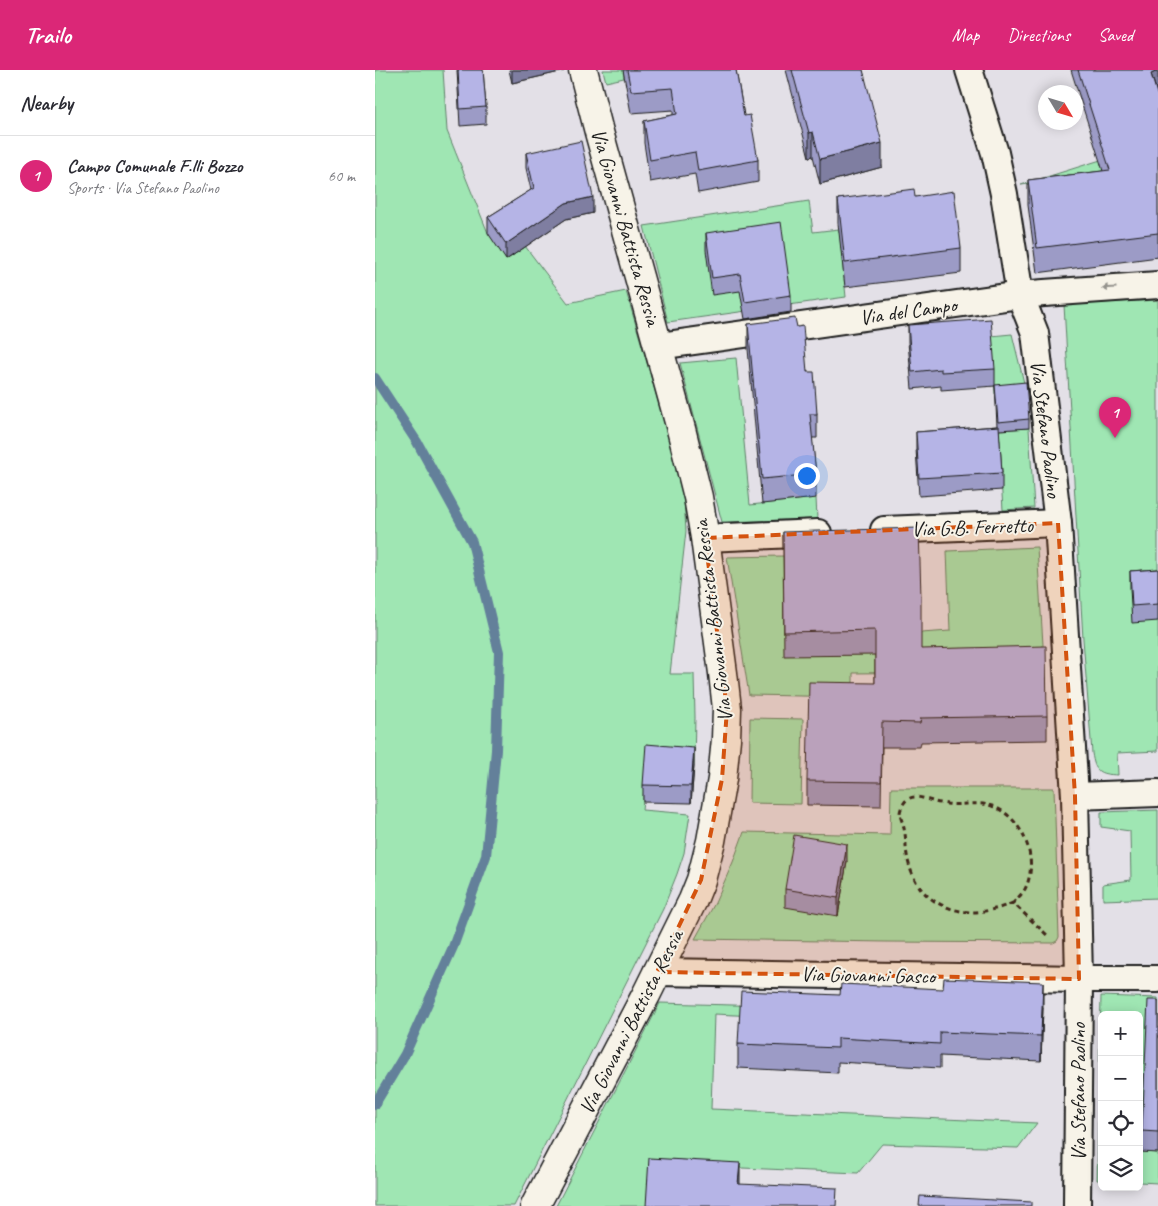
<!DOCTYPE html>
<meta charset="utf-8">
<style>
body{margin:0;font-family:Caveat,sans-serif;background:#f2f2f3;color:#2b2b33}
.controls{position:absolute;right:15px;bottom:15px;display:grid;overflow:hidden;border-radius:8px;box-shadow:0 2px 12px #0003}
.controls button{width:45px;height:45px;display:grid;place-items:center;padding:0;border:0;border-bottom:1px solid #e1e1e2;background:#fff;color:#2b2b33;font:25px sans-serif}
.compass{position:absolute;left:663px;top:15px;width:45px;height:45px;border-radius:50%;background:#fff;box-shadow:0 2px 12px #0003;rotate:128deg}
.you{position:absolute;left:431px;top:405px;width:18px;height:18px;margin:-12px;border:4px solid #fff;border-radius:50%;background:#1a73e8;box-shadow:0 0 0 8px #1a73e833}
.badge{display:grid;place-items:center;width:32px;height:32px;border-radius:50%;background:#db2777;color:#fff;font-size:16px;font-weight:700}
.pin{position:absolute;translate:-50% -41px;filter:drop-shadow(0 1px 2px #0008)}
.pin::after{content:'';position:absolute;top:26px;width:18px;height:15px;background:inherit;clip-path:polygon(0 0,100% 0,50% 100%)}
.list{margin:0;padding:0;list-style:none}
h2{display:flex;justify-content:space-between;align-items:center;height:65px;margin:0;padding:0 20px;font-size:21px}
h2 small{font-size:16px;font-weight:400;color:#7c7c81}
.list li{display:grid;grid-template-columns:32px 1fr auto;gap:15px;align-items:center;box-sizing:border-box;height:80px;padding:0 20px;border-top:1px solid #e1e1e2}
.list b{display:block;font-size:19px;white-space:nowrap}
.list p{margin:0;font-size:16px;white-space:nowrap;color:#7c7c81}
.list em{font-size:16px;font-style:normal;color:#7c7c81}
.icon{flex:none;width:28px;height:28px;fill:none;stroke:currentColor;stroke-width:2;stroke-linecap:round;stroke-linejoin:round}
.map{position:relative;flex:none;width:783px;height:1136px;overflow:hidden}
header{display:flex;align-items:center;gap:30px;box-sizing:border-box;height:70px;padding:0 25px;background:#db2777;color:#fff}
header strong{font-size:24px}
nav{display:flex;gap:28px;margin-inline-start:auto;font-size:18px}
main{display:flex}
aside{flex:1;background:#fff}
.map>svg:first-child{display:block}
.green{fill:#9fe6b3;stroke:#5e8168}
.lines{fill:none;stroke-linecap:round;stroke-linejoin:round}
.stream{stroke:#63809a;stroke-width:10}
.minor-casing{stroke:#1c1c1c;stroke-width:30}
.tertiary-casing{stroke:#1c1c1c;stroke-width:31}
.path{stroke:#1c1c1c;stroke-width:3;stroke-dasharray:5 4;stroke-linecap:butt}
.minor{stroke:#f7f3e8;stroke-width:26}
.tertiary{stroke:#f7f3e8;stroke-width:28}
.wall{fill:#9c9bc6;stroke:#1c1c1c}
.shaded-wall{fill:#7f7ea1;stroke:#1c1c1c}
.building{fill:#b5b4e6;stroke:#1c1c1c}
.oneway{fill:#94928c}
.marked{fill:#d4530e;fill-opacity:0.2;stroke:#d4530e;stroke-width:4;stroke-dasharray:10 6;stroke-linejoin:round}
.labels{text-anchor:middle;stroke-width:4;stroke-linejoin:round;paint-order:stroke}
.street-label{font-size:21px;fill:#1c1c1c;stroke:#f7f3e8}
</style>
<header>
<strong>Trailo</strong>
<nav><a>Map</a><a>Directions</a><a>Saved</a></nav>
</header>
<main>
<aside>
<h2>Nearby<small></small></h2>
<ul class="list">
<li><span class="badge">1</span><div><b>Campo Comunale F.lli Bozzo</b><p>Sports · Via Stefano Paolino</p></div><em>60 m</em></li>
</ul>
</aside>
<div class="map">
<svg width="783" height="1136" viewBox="0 0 783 1136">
<rect width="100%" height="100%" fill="#e3e0e7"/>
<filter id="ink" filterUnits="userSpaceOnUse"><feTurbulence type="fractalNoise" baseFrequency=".02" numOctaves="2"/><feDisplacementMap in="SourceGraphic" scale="10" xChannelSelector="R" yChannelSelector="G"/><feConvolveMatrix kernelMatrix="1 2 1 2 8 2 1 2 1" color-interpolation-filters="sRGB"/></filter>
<g filter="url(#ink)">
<!-- green -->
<g class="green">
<path d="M0 0H68L72 61 113 163 131 189 150 176 193 233 251 221 303 399 309 429 311 461 295 604H319L320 647 319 696 271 692 267 740 315 744 309 783 302 804 288 839 139 1136H0Z"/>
<path d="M228 0H248L249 8 231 12Z"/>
<path d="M783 72V98L646 115Z"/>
<path d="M434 131 438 162 464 159 471 227 293 252 269 156Z"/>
<path d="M783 230V681L742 683 743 705C723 704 720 702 717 683L708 569 689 235Z"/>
<path d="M637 264 651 321 620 324 616 266Z"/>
<path d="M361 288 375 435 441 428 442 449 347 452 305 293Z"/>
<path d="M654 358 659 438 628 440 623 360Z"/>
<path d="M662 477 669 591 579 602 478 603V627L374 625 352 487 408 486 546 563 575 561 572 481Z"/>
<path d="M375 648 428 649 426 734 374 733Z"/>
<path d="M516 718H679L684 867 682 871 678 873 512 872 320 869 340 833 358 792 369 762 515 765Z"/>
<path d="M783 740V828L728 830V814L756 810 755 761 726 757V742Z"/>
<path d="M726 926 783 928V951L767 1082 783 1083V1113L764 1112V945H727V1110H722Z"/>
<path d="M285 933 466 938 465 950 339 944 336 1039 662 1053 643 1078 507 1074 483 1103 275 1094 273 1136H181Z"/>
</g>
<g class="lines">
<!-- stream -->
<path class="stream" d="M0 308 42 372 97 472 124 582 121 680 111 786 78 877 30 984 0 1034"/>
<defs>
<g id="minor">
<path d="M594 0 620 83 629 124 645 225 660 263 683 453 700 726 704 909 702 1136"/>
<path d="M284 276 645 225 669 223 783 215"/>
<path d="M509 460 683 453"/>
<path d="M330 468 443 463"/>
<path d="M700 726 783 723"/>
<path d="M282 902 704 909H783"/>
</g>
<path id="tertiary" d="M160 1136 271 925 318 830 326 810 336 771 347 709 351 669 352 639 348 603 330 468 323 427 306 359 224 62 208 0"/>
</defs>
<!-- minor casing -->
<use href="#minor" class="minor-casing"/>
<!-- tertiary casing -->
<use href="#tertiary" class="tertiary-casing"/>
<!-- path -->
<path class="path" d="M638 833C626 838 614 841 601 842 580 843 556 834 544 816 536 805 532 790 531 777 531 769 530 762 528 754 527 751 525 747 525 743 525 741 527 735 529 733 536 723 548 728 557 731 562 733 567 733 572 734 587 736 602 731 617 736 648 747 665 790 650 819 647 824 642 829 638 833L672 865"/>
<!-- minor -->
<use href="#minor" class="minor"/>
<!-- tertiary -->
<use href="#tertiary" class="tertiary"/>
</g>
<!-- wall -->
<g class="wall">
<path d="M82 0H108L111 37V54L85 56Z"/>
<path d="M134 0H189V1L137 13Z"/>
<path d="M248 0H361L369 46 383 90V112L323 123 320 104 275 112 269 73V51L298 45V40L256 43Z"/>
<path d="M411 0H488L507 97 445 114 438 86 434 87Z"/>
<path d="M696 0H782L783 187 662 203 653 135V110L728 101Z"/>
<path d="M151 83 218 143 191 149 131 190 113 163V147L156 120 151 98Z"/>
<path d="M540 127 586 178V203L470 217 463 153V129Z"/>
<path d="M331 163 416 225V242L370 249 365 221 337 225 331 180Z"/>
<path d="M373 254 422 257 442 344V368H437L441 404V428L387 434 373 279Z"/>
<path d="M533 255 620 299V316L566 320V316L537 319 533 272Z"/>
<path d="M620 315 654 349V358L624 360 627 403V420L544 426 541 379V362L622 356Z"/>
<path d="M408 462 546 579 672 646V670L546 672 545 677H507L506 736 432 735V711L500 613V585L409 586Z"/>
<path d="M783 499V551L757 553 755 518V501Z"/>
<path d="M319 696 316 733 268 732V715Z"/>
<path d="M472 791 463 846 410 837V819Z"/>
<path d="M783 930V1083L767 1082V1061Z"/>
<path d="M668 937 666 991 565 986V998L463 992V1003L363 998V974Z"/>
</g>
<!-- shaded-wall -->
<g class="shaded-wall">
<path d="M137 0H189V1L137 13Z"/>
<path d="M783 1V25L776 4Z"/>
<path d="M438 62V86L434 87V63Z"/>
<path d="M507 73V97L445 114V89Z"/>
<path d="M218 127V143L191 149 131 190V174L191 133Z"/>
<path d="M319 678V696L316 733V716Z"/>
<path d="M472 774V791L463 846V828Z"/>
<path d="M668 912V937L666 991V966Z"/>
<path d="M365 1093V1117L363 1114Z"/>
</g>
<!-- building -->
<g class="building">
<path d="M83 0H108L111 37 85 39Z"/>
<path d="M252 0H361L369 46 375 45 383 90 323 101 320 82 275 90 269 51 302 44 298 18 256 21Z"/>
<path d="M417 0H488L507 73 445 89 438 62 434 63Z"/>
<path d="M703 0H782L783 1 776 4 783 27V163L662 178 653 110 735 100Z"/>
<path d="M206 71 218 127 191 133 131 174 113 147 159 118 151 83Z"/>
<path d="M539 119 540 127 579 121 586 178 470 193 463 129Z"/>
<path d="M406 152 416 225 370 232 365 204 337 208 331 163Z"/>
<path d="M420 248 422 257 428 256 432 302H439L442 344H435L441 404 387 409 373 254Z"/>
<path d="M616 249 620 299 566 302V299L537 302 533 255Z"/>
<path d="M651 312 654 349 623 352 620 315Z"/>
<path d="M624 356 627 403 544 408 541 362Z"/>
<path d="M544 458 546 527V579L671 576 672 646 546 648 545 653 507 652 506 712 432 711 434 612 500 613V560L409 562 408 462Z"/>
<path d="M783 499V534L757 536 755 501Z"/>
<path d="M271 674 319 678 316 716 268 715Z"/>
<path d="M419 765 472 774 463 828 410 819Z"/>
<path d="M569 908 668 912 666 966 565 962V974L463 968V978L363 974 366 921 465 925 466 914 568 919Z"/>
<path d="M773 930H783V1062L767 1061Z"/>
<path d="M274 1088 365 1093 363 1114 462 1118 461 1136H271Z"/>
<path d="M545 1126 656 1132V1136H544Z"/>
</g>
<!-- one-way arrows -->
<defs><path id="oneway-solid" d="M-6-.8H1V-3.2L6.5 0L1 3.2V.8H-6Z" transform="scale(1.25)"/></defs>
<use class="oneway" href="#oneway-solid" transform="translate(734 218) rotate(176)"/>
</g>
<!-- marked area -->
<path class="marked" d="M683 453 700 726 704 909 282 902 326 810 347 709 352 639 330 468Z"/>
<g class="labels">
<!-- street labels -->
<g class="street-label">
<text transform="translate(251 157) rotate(74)" y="7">Via Giovanni Battista Ressia</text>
<text transform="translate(533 241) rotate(-8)" y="7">Via del Campo</text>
<text transform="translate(671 359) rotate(83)" y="7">Via Stefano Paolino</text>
<text transform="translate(597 457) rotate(-2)" y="7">Via G.B. Ferretto</text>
<text transform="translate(338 551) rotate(-97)" y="7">Via Giovanni Battista Ressia</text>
<text transform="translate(493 905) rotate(1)" y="7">Via Giovanni Gasco</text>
<text transform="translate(256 952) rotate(-63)" y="7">Via Giovanni Battista Ressia</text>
<text transform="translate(703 1022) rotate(-90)" y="7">Via Stefano Paolino</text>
</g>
</g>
</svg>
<div class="controls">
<button>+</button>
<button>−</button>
<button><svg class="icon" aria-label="locate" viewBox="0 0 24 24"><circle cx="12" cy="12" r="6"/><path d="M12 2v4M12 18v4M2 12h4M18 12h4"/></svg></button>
<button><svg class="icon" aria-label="layers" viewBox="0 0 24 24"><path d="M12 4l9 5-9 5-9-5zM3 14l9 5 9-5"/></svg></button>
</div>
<svg class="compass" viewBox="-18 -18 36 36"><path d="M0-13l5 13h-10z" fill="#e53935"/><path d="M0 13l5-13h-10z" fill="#7c7c81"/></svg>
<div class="you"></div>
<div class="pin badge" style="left:740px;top:368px">1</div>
</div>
</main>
